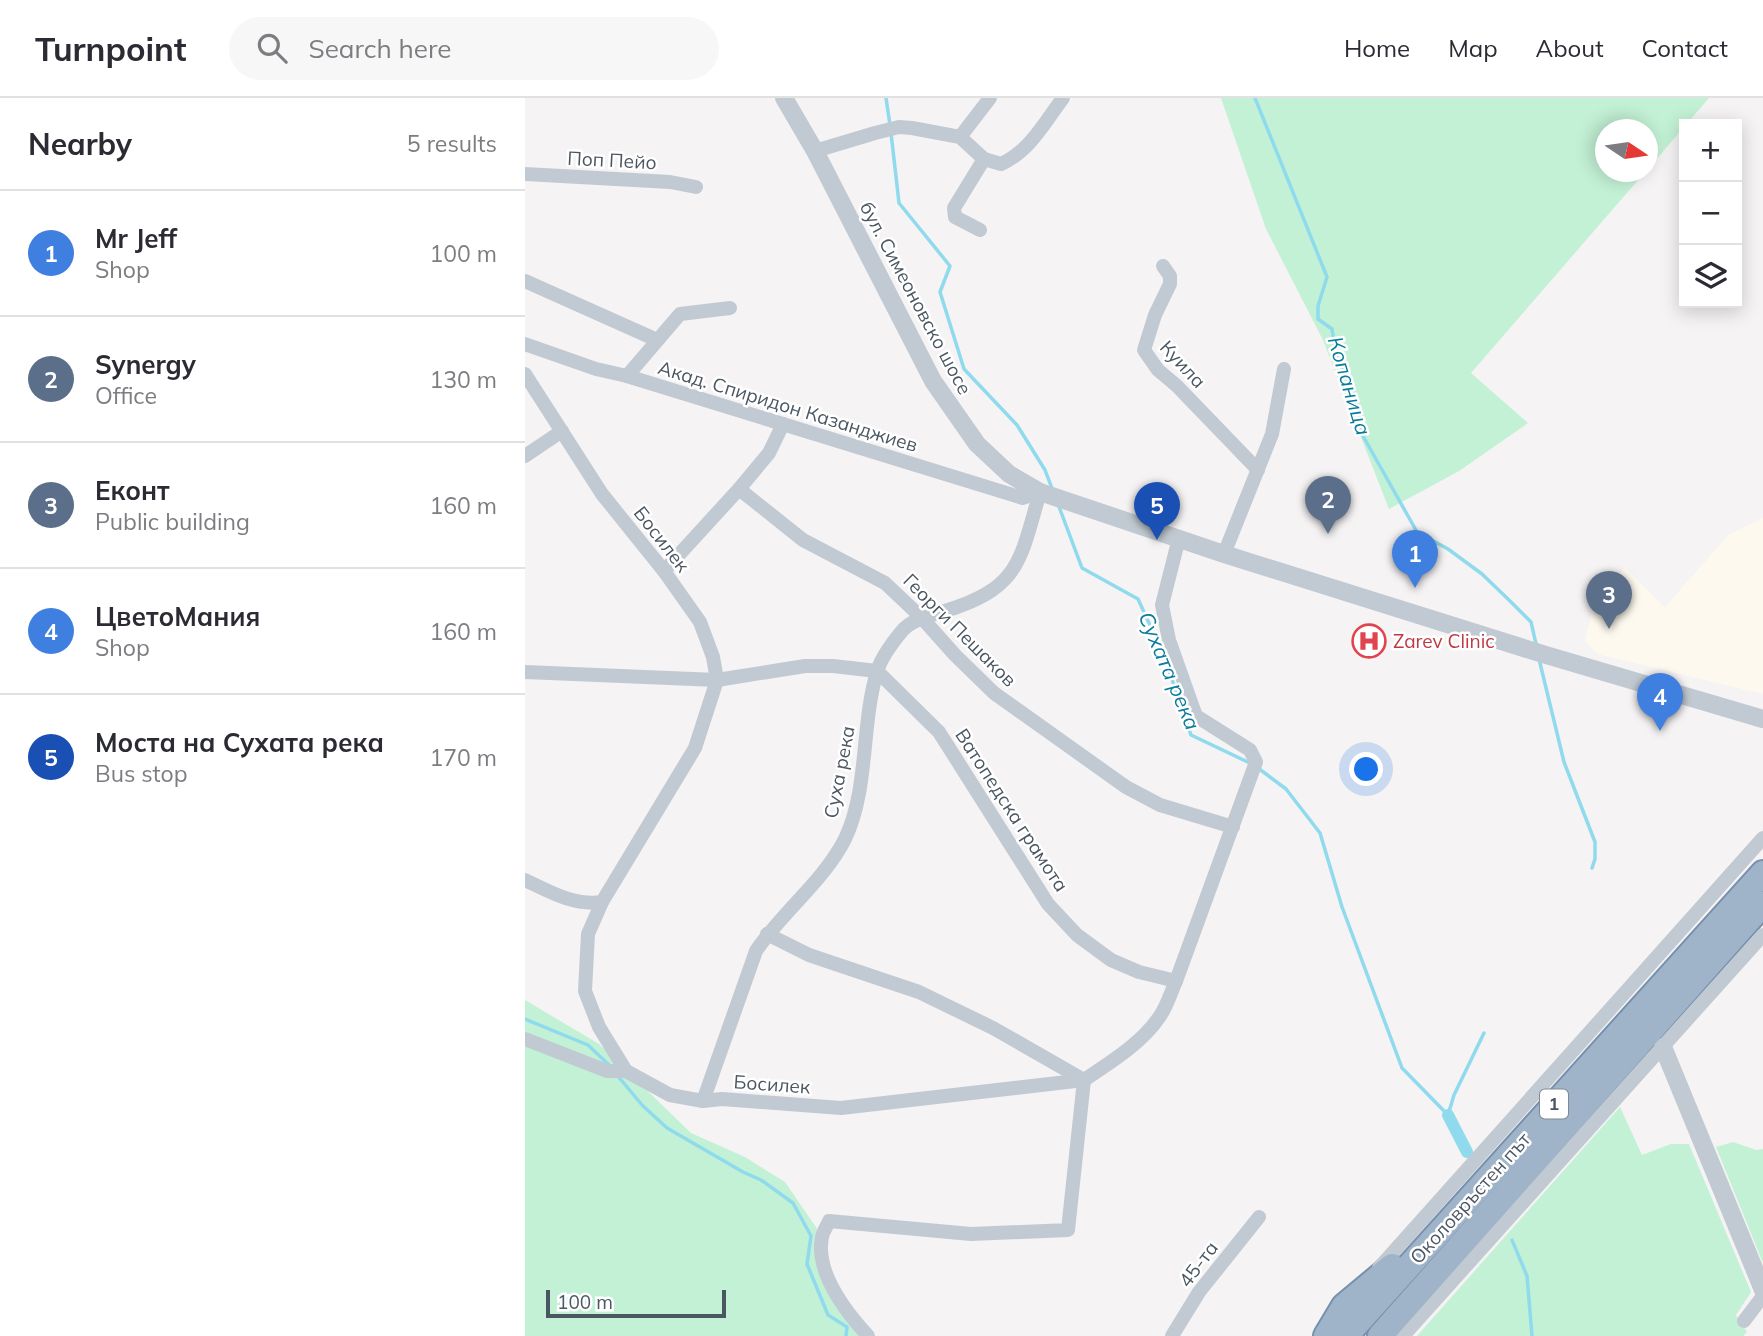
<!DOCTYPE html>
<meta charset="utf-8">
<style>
body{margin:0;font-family:Mulish,sans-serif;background:#f7f7f7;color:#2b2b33}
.controls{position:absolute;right:21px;top:21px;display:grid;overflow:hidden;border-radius:0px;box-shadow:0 4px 18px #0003}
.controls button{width:63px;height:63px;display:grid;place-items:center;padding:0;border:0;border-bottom:2px solid #e1e1e2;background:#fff;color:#2b2b33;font:35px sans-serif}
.compass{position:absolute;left:1070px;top:21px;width:63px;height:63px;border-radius:50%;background:#fff;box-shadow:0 4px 18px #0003;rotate:103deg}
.scale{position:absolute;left:21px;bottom:18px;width:180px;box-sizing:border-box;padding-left:7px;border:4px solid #4a5661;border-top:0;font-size:19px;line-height:24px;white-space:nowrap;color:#4a5661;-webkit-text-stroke:5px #fff;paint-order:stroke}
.you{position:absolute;left:842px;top:672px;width:24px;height:24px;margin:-18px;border:5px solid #fff;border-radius:50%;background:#1a73e8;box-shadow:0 0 0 10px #1a73e833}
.badge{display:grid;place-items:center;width:46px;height:46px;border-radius:50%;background:#111827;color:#fff;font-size:23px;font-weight:700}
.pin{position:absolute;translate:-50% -58px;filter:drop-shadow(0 2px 4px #0008)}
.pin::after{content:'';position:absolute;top:37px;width:24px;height:21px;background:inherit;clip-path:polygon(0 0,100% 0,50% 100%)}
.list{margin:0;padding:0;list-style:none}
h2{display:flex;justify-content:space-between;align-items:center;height:91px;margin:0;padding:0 28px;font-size:30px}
h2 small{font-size:23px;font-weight:400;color:#7c7c81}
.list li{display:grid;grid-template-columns:46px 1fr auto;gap:21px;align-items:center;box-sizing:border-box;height:126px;padding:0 28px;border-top:2px solid #e1e1e2}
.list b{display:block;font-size:26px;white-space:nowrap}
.list p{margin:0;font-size:23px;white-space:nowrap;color:#7c7c81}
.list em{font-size:23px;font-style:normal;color:#7c7c81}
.icon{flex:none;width:38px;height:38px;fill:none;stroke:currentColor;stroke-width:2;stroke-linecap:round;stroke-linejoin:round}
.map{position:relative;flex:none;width:1238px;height:1238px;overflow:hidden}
header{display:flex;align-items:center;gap:42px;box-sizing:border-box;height:98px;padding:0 35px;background:#fff;border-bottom:2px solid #e1e1e2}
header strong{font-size:33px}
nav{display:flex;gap:38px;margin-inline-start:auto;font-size:24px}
.search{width:490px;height:63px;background:#f7f7f7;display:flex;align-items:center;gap:18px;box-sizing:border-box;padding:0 24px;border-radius:38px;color:#7c7c81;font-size:26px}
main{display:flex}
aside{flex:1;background:#fff}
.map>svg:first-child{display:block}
.commercial{fill:#fdf9ef}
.green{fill:#c3f1d5}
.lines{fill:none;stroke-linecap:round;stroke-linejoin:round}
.stream{stroke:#90daee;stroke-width:3.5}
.canal{stroke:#90daee;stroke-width:12}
.trunk-casing{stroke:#7690ad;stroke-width:28}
.minor{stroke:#c1cad2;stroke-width:14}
.tertiary{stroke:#c1cad2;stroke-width:18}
.trunk{stroke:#9fb4c9;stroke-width:24}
.labels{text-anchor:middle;stroke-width:5;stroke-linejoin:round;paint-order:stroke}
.shield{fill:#fff;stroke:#808990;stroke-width:2}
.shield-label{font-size:18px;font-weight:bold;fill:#4a5661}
.street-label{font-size:19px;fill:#4a5661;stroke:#fff}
.health-label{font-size:19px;fill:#be3a42;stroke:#fff;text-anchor:start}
.water-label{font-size:21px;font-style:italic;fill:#0c7c9b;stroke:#fff}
</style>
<header>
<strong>Turnpoint</strong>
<div class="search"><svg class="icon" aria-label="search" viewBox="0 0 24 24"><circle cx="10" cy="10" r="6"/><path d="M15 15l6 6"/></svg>Search here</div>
<nav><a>Home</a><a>Map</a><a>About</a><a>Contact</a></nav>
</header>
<main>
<aside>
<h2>Nearby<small>5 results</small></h2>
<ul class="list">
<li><span class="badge" style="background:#3f7fe0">1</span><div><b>Mr Jeff</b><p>Shop</p></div><em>100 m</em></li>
<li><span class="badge" style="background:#5c6f8a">2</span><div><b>Synergy</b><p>Office</p></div><em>130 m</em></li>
<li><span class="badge" style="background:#5c6f8a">3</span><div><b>Еконт</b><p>Public building</p></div><em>160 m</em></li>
<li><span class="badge" style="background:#3f7fe0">4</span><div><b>ЦветоМания</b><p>Shop</p></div><em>160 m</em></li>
<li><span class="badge" style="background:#1a4fb4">5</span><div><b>Моста на Сухата река</b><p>Bus stop</p></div><em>170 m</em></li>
</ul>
</aside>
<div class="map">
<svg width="1238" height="1238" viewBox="0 0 1238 1238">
<rect width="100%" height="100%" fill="#f5f3f3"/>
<!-- commercial -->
<path class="commercial" d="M1238 420V596L1072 556 1060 543 1069 503 1100 470 1140 509 1203 437Z"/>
<!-- green -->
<g class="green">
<path d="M696 0H1184L1123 71 1122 32H1080V74H1120L946 275 1003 325 934 373 864 411 798 242 741 131Z"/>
<path d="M0 902 74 946 166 1035 220 1059 260 1084 297 1138 298 1171 343 1238H0Z"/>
<path d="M1095 1009 1117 1057 1146 1046H1164L1226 1194 1211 1217 1222 1234 1218 1238H892Z"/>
<path d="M1208 1044 1231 1052 1238 1051V1165L1191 1049Z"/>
</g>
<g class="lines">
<!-- stream -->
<g class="stream">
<path d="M361 0 365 27"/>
<path d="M730 0 802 179 793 208V221L807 231 812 261 826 280 838 338 892 434 923 451 957 476 984 502 1006 524 1011 546"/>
<path d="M366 35 374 105 425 168 415 194 439 271 492 327 520 372 528 393"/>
<path d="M533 406 557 470 613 501 639 558 666 637 727 666"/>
<path d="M1014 561 1039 664 1070 744V761L1067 770"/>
<path d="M733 670 761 691 795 735 817 809 877 970 923 1017 929 997 959 935"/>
<path d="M0 921 63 947 85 968"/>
<path d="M92 977 117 1007 142 1030 218 1074 236 1082 268 1105 286 1138 282 1166 303 1217 322 1229 321 1238"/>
<path d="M987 1142 1002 1178 1007 1238"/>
</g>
<!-- canal -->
<path class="canal" d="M923 1017 942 1054"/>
<defs>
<g id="trunk">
<path d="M801 1238 819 1208 867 1168"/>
<path d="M821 1238 1238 775"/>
<path d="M855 1238 1238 806"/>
</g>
</defs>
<!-- trunk casing -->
<use href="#trunk" class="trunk-casing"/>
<!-- minor -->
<g class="minor">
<path d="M435 39 465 0"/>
<path d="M290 53 350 35 374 29 387 30 435 39 459 61 476 66C504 54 520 24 538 0"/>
<path d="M0 76 145 84 171 89"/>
<path d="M455 132 430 119 429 110 459 61"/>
<path d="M638 168 645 178V186L630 217 619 252 633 272 652 288 733 372"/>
<path d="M0 183 132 242"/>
<path d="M0 246 71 271 102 278 498 400 515 394"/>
<path d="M0 276 77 396 139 473 175 524 188 559 192 582 170 650 77 804 63 836 60 893 74 929 101 973 145 997 178 1003 197 1001 316 1010 559 982C586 964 617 945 635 918 642 908 646 894 651 883L731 664 725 652 671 618 644 542 637 507 654 440"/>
<path d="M102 278 155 216 205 210"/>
<path d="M0 358 37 333"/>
<path d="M214 391 278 442 360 485 397 520 430 557 469 595 601 689 635 707 708 729"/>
<path d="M699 456 747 336 759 271"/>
<path d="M139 473 214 391 244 355 258 326"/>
<path d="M0 574 192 582 280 568H308L352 573 414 634 523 806 552 837 586 862 614 874 651 883"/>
<path d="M0 782C25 794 49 808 77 804"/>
<path d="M242 836 284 857 394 894 468 930 559 982 543 1132 446 1136 304 1123C302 1128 298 1134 297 1139 290 1174 321 1214 343 1238"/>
<path d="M0 941 82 973H101"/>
<path d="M178 1003 231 853C257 814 298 784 320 741 344 691 336 626 352 574 356 559 367 545 377 533 387 521 405 518 420 513 495 490 495 463 515 394"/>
<path d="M854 1170 1238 740"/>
<path d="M1219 1223 1238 1198"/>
<path d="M647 1238 674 1194 734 1119"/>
<path d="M878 1238 1238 837"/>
</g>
<!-- tertiary -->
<g class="tertiary">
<path d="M259 0 290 53 408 283 452 346 484 376 515 394 699 456 1021 557 1238 621"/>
<path d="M1138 949 1238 1192"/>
</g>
<!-- trunk -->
<use href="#trunk" class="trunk"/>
</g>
<!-- icons -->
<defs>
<symbol id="hospital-ring" viewBox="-11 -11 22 22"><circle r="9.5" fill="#fff" stroke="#e0444e" stroke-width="1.5"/><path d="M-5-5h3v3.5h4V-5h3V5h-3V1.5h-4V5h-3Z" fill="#e0444e"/></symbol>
</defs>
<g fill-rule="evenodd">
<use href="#hospital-ring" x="825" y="524" width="38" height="38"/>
</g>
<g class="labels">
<!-- shield labels -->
<rect class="shield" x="1015" y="991.5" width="28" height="29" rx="5"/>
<g class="shield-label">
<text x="1029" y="1012">1</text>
</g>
<!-- street labels -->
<g class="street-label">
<text transform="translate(87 62) rotate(3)" y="7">Поп Пейо</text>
<text transform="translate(391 200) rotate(62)" y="7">бул. Симеоновско шосе</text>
<text transform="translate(658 266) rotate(47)" y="7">Куила</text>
<text transform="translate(263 308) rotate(17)" y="7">Акад. Спиридон Казанджиев</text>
<text transform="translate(137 441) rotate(52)" y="7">Босилек</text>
<text transform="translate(435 532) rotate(45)" y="7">Георги Пешаков</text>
<text transform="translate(314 674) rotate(-79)" y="7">Суха река</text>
<text transform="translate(487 712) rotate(57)" y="7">Ватопедска грамота</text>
<text transform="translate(247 986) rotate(4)" y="7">Босилек</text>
<text transform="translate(945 1100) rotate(-48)" y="7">Околовръстен път</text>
<text transform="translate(673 1166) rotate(-53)" y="7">45-та</text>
</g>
<!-- health labels -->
<g class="health-label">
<text x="868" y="550">Zarev Clinic</text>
</g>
<!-- water labels -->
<g class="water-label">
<text transform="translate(824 288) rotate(73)" y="7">Копаница</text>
<text transform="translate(644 573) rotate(67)" y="7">Сухата река</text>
</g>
</g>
</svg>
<div class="controls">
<button>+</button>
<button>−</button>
<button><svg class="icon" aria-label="layers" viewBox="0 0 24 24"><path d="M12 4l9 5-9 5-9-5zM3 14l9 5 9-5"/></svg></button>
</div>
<svg class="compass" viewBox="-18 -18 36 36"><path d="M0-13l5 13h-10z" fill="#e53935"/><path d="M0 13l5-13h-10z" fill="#7c7c81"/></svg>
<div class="scale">100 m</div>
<div class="you"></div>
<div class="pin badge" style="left:890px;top:490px;background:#3f7fe0">1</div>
<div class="pin badge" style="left:803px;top:436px;background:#5c6f8a">2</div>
<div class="pin badge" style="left:1084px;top:531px;background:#5c6f8a">3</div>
<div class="pin badge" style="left:1135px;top:633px;background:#3f7fe0">4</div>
<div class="pin badge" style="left:632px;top:442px;background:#1a4fb4">5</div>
</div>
</main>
